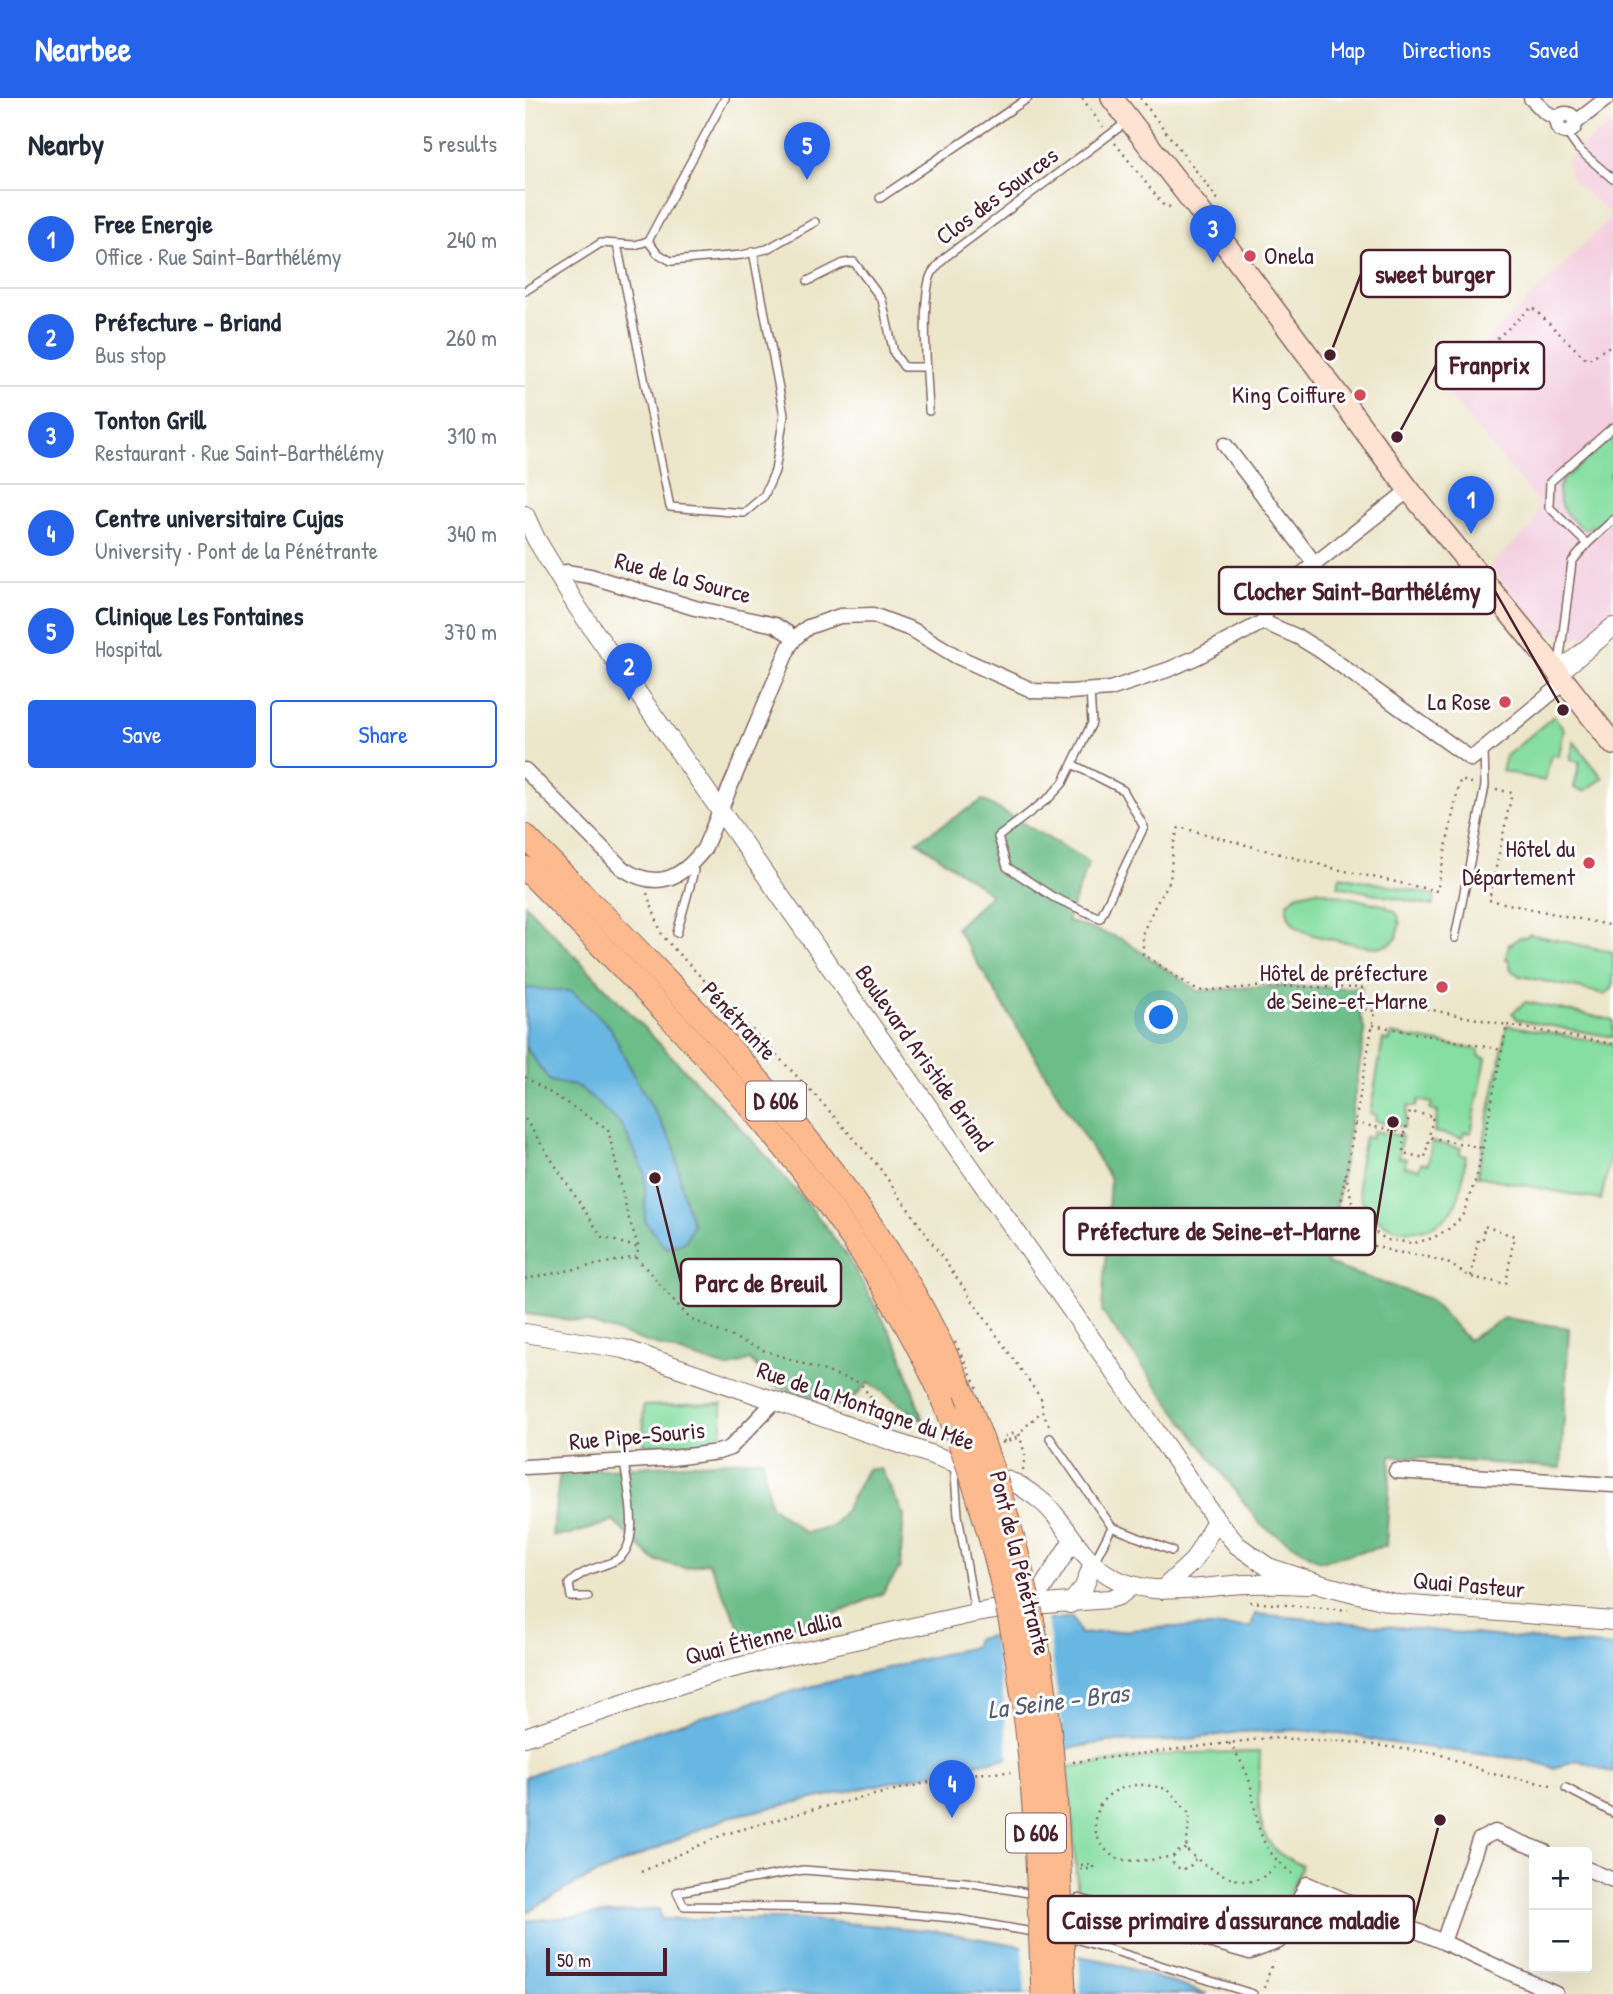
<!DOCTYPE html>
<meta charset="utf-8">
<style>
body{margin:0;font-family:"Patrick Hand",sans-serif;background:#f6f6f7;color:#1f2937}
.controls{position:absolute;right:21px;bottom:21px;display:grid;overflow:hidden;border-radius:7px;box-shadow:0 7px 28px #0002}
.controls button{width:63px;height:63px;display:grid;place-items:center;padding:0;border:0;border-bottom:2px solid #e0e1e3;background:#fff;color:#1f2937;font:35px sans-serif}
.scale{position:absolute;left:21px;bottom:18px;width:121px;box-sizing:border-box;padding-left:7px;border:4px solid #4a1f2b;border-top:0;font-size:19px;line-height:24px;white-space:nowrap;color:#4a1f2b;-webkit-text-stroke:5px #fff;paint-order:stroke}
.you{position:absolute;left:637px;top:920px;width:24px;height:24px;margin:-18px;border:5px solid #fff;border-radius:50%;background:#1a73e8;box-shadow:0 0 0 10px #1a73e833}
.badge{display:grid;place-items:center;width:46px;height:46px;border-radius:50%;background:#2563eb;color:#fff;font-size:23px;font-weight:700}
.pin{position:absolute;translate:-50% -58px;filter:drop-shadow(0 2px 4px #0008)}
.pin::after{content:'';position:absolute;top:37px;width:24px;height:21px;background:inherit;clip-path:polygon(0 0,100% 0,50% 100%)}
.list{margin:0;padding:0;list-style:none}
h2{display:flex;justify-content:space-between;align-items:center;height:91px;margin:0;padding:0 28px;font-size:30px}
h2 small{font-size:23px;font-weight:400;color:#747a83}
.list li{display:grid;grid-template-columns:46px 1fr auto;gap:21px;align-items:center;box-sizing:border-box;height:98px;padding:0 28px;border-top:2px solid #e0e1e3}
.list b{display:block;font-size:26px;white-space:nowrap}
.list p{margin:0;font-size:23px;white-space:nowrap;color:#747a83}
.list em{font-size:23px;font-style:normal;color:#747a83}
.actions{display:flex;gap:14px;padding:21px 28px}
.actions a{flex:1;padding:16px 0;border:2px solid #2563eb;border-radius:7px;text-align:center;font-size:24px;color:#2563eb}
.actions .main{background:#2563eb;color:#fff}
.map{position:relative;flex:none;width:1088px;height:1896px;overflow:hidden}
header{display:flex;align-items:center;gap:42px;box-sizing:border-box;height:98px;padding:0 35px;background:#2563eb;color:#fff}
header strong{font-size:33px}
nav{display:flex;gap:38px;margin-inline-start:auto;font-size:24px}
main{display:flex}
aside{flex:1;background:#fff}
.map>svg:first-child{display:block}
.built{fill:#f3cfdf}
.green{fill:#86dea2;stroke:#687e66;stroke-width:2}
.forest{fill:#6cbd88;stroke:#5b6e5a;stroke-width:2}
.water{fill:#67b7e2;stroke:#586b86;stroke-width:2}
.pier{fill:#ece6ca}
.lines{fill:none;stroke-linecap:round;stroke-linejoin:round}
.service-casing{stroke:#836563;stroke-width:10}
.minor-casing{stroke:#836563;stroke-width:17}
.tertiary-casing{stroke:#836563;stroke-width:20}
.secondary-casing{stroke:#836563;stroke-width:24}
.primary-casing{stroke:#836563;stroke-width:25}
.path{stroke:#836563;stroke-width:2.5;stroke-dasharray:2 5;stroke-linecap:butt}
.service{stroke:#fff;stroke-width:7}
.minor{stroke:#fff;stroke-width:14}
.tertiary{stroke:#fff;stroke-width:18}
.secondary{stroke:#fee3d2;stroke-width:21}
.primary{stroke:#fcba8e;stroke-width:23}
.primary-bridge-casing{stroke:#836563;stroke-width:25;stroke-linecap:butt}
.path-bridge{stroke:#836563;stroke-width:2.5;stroke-dasharray:2 5;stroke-linecap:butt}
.primary-bridge{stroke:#fcba8e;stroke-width:23}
.poi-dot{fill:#d1495b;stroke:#fff;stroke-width:2.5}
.labels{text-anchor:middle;stroke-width:6;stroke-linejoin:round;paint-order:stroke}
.shield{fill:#fff;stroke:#80626b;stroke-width:2}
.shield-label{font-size:23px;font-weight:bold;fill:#4a1f2b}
.street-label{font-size:24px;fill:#4a1f2b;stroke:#fff}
.poi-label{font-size:24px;fill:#4a1f2b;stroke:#fff;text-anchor:end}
.water-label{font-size:26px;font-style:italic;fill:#565c74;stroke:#fff}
.leader{fill:none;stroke:#4a1f2b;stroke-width:2.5}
.callout-dot{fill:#4a1f2b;stroke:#fff;stroke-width:2.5}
.callout{fill:#fff;stroke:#4a1f2b;stroke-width:2.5}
.callout-label{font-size:26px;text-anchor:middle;font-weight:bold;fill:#4a1f2b}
</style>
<header>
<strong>Nearbee</strong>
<nav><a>Map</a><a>Directions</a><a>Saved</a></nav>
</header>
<main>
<aside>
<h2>Nearby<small>5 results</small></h2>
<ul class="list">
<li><span class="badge">1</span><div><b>Free Energie</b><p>Office · Rue Saint-Barthélémy</p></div><em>240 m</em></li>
<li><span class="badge">2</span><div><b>Préfecture - Briand</b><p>Bus stop</p></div><em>260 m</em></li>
<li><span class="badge">3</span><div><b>Tonton Grill</b><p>Restaurant · Rue Saint-Barthélémy</p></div><em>310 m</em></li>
<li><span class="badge">4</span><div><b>Centre universitaire Cujas</b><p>University · Pont de la Pénétrante</p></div><em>340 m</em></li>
<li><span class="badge">5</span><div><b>Clinique Les Fontaines</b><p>Hospital</p></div><em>370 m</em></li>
</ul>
<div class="actions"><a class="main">Save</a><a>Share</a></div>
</aside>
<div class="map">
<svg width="1088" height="1896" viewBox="0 0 1088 1896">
<rect width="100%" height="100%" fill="#fff"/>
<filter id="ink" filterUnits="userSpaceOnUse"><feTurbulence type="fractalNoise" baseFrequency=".0143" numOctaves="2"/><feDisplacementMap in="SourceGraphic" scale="14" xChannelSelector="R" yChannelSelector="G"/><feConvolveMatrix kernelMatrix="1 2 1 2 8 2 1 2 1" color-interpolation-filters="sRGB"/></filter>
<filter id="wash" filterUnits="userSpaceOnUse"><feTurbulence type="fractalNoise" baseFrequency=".00686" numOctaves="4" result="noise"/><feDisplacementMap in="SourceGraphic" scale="28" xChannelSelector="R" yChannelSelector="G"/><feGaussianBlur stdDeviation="1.57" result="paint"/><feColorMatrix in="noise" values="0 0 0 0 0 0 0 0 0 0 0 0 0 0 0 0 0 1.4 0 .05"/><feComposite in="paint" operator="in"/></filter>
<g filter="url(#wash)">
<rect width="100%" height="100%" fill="#ece6ca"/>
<!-- built -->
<path class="built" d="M1088 24V519L1069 536 1052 541 1016 532 965 469 1008 427 1014 405 916 289 1087 118 1046 81 1042 61Z"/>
<!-- green -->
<g class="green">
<path d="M1088 338V372L1085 377 1088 385V414L1073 427 1059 431C1042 420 1026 402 1037 382Z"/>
<path d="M1029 618 1039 631 1034 658 1026 657 1020 683 977 673 981 658Z"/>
<path d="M1049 644 1078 680 1060 693 1049 690 1055 664 1045 662Z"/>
<path d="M815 778 910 797 908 808 813 788Z"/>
<path d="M791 792 862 808V810L870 813 874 820 873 824H875L872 840C870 842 867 845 865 846 851 852 834 847 821 844 798 840 760 836 762 806L771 797Z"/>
<path d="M1004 836 1088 854V890L1080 896 995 878 986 872 984 862 981 861 984 846H987L993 840 1002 839Z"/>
<path d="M1001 904 1088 922V939L993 922 987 915Z"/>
<path d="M982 927 1088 946V1044L1076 1102 952 1078Z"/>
<path d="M866 936 954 952V958L961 960 946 1035 939 1034 937 1040 909 1034 913 1014 905 1012 907 1005 893 1002 891 1009 883 1008 879 1029 850 1023 851 1017 845 1016 858 941 865 943Z"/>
<path d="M848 1033 877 1038 873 1059 881 1061 880 1069 894 1071 896 1065 903 1066 907 1044 936 1050 934 1056 941 1058C938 1074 937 1096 928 1111 903 1148 844 1135 834 1093 830 1076 837 1056 840 1039L847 1040Z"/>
<path d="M197 1306V1345L119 1347 118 1308Z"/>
<path d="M735 1654C735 1687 725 1736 757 1757 763 1761 771 1764 777 1767L745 1838 681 1825 667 1830 553 1797 543 1669 659 1655Z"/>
</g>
<!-- forest -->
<g class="forest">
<path d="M458 702 564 764 542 823 597 841 673 893 743 888 837 890 833 910 840 934 802 1166 905 1201 943 1242 980 1220 1044 1230 1036 1370 866 1358 861 1448 795 1463 736 1427 577 1214 585 1081 431 830 466 796 392 743Z"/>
<path d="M0 806 228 1043 291 1116 324 1161 374 1250 398 1323 344 1284 320 1309 248 1287 225 1262 202 1270 61 1224 0 1216Z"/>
<path d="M237 1361 245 1407 280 1435 307 1428 319 1414 342 1371H356L379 1418 375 1470 358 1495 320 1512 221 1542 183 1464 160 1470 129 1462 88 1423 45 1437 27 1438 35 1374Z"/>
</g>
<!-- water -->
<g class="water">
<path d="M0 890 47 893 85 929 114 987 149 1047 158 1096 168 1127 160 1144 141 1150 120 1123V1075L97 1027 54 989 25 983 0 948Z"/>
<path d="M730 1516 1088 1549V1675L1052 1662 1029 1670 1003 1662 858 1644 821 1636 770 1632 715 1634 651 1643 582 1644 449 1666 204 1719 54 1784 0 1815V1679C145 1621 297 1585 448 1549L451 1541 478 1536 495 1526 547 1519 555 1536 645 1529H726Z"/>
<path d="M134 1811 136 1821H275L412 1833 581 1863 682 1896H0V1823Z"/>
</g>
<!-- pier -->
<g class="pier">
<path d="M522 1519 540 1654 484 1663 478 1598 467 1535 476 1533 495 1523Z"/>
<path d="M498 1843 554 1854 556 1896H500Z"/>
</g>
</g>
<g filter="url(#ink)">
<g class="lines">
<defs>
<g id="service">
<path d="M1041 34 1053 51 1088 81"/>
<path d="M355 100 503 0"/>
<path d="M123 143 132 155 146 163 217 157 242 151 290 124"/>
<path d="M92 146 145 409 219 415 239 398 250 373 259 317 228 153"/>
<path d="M283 183 319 165 329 164 357 202 369 255 379 269H402"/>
<path d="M0 193 76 145 110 147 123 143 200 0"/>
<path d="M404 313C403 282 395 204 406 177 409 171 415 165 419 160L603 23"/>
<path d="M1062 446 1024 409 1025 384 1088 329"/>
<path d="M1034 567 1047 464 1062 446 1088 422"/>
<path d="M547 666 598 692 619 729 575 820 528 799 482 769 473 739 525 699 538 685 567 625 565 593"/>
<path d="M152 835 169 773 167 767"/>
<path d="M930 840 960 688 959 652"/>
<path d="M525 1340 587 1429 647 1453"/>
<path d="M429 1364 433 1417 450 1515"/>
<path d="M569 1464 587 1429"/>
<path d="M63 1499H46L44 1486C57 1472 70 1471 87 1464 120 1452 102 1391 99 1363"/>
<path d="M1041 1690 1088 1715"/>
<path d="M278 1772 441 1784 554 1804V1842L427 1820 316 1810 159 1808 152 1794Z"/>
<path d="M554 1842 728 1896"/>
</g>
<g id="minor">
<path d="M1006 0 1020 14 1033 21"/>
<circle cx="1041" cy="25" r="9"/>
<path d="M1050 25 1082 0"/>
<path d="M700 347 790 466"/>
<path d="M33 479 41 474 65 478 170 510 250 527 270 540"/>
<path d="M738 524 773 539 796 553 946 661 1040 584"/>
<path d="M0 672 97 770C131 793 156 781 179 751L264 549 270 540 283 529 315 518 348 517 388 532 431 558 509 593 544 594 585 591 645 571 674 558 738 524 745 501 884 392"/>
<path d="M0 1369 140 1361 193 1354 205 1350 249 1304"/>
<path d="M871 1373 1088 1387"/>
<path d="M1062 1771 1088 1782"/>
<path d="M554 1804 725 1854 754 1843 782 1786 918 1844 1031 1896"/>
<path d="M918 1844 954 1742 970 1734 1020 1754"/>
</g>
<g id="tertiary">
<path d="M0 417 11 441 53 510 610 1303 691 1422 712 1447 743 1469 798 1487 873 1506 1088 1523"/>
<path d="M1033 575 1088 529"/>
<path d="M0 1235 99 1251 492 1386C506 1395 520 1404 530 1417 545 1435 556 1456 575 1471 616 1504 674 1488 721 1486 741 1485 761 1486 781 1487"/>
<path d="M637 1492 669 1462 691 1422"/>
<path d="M545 1506 559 1489 568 1465"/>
<path d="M494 1508 518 1489 548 1442"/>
<path d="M0 1639 192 1574 259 1558 450 1515 494 1508 584 1501 594 1498 608 1487"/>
</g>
<path id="secondary" d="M587 0 685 126 884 392 1019 557 1088 646"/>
<g id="primary">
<path d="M0 738C135 875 277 1011 378 1177 404 1219 425 1264 445 1310"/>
<path d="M0 770C158 931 325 1093 419 1302"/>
</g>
</defs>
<!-- service casing -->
<use href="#service" class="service-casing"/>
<!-- minor casing -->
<use href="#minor" class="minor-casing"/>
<!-- tertiary casing -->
<use href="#tertiary" class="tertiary-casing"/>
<!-- secondary casing -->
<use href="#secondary" class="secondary-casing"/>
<!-- primary casing -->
<use href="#primary" class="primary-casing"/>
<!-- path -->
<g class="path">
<path d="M557 0 578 29"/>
<path d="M615 0 692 100 691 104"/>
<path d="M590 45 639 108 647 109"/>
<path d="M937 288 929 279 1007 209 1062 262 1088 246"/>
<path d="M947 685 935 682 912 793 811 771 654 729 648 747 645 783 631 806 618 834V856L673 893 743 888 837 890 833 910 850 913 821 1076 829 1113 845 1131 862 1142 889 1145 908 1140 925 1130 937 1119 952 1078 982 927 1088 946"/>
<path d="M971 691 987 695 964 802 1088 828"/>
<path d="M122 795 137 837 150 852 290 997 354 1069 517 1302V1313L525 1329"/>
<path d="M850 913 852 901 982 927"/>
<path d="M848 927 977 952"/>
<path d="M0 979 83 1031 103 1118 114 1150 111 1159 165 1221 238 1252 335 1285 364 1324"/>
<path d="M0 1021 77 1139 114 1150"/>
<path d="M830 1025 880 1035 885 1014 908 1018 904 1039 957 1050"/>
<path d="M879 1037 878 1055 900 1060 904 1039"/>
<path d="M820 1079 815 1111 826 1134 846 1147 870 1154 899 1158 921 1164 946 1179 981 1186 989 1138 959 1128 958 1140 953 1141 946 1179"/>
<path d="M0 1181 111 1159"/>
<path d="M479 1342 480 1345 496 1339"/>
<path d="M477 1345 491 1339 490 1335 478 1339"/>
<path d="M498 1372 500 1357 494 1335 517 1313"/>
<path d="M725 1504 823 1512"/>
<path d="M704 1645C713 1658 723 1674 726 1689 734 1732 733 1751 771 1778"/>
<path d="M548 1664 744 1640 817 1643 911 1655 968 1676 1031 1688"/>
<path d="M661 1751 655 1752 649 1758 648 1765 656 1772 665 1768 670 1761"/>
<path d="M649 1758C631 1761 600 1768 585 1756 557 1731 570 1694 605 1688 617 1685 631 1689 643 1691L665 1716 661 1751C673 1765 707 1785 726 1783 738 1781 745 1774 754 1766"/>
<path d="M555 1771H568V1766L556 1767"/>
<path d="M116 1774 197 1737 289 1711 439 1676 486 1674"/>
<path d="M739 1890 748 1863"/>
</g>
<!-- service -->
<use href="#service" class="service"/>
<!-- minor -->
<use href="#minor" class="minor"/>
<!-- tertiary -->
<use href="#tertiary" class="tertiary"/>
<!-- secondary -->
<use href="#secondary" class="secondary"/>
<!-- primary -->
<use href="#primary" class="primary"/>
<defs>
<g id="primary-bridge">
<path d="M419 1302C453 1389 480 1479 494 1573 511 1679 513 1788 518 1896"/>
<path d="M445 1310C473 1381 494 1455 509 1530 533 1649 534 1775 539 1896"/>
</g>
</defs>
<!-- primary-bridge casing -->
<use href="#primary-bridge" class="primary-bridge-casing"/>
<!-- path-bridge -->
<path class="path-bridge" d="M430 1244 453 1292"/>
<!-- primary-bridge -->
<use href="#primary-bridge" class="primary-bridge"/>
</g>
</g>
<!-- markers -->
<g class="poi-dot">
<circle cx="725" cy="158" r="7"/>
<circle cx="835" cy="297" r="7"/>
<circle cx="980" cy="604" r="7"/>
<circle cx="1064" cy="765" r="7"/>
<circle cx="917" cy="889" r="7"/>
</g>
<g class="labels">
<!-- shield labels -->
<g class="shield">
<rect x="221" y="983.5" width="60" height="39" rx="5"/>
<rect x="481" y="1715.5" width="60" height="39" rx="5"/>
</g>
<g class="shield-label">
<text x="251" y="1011">D 606</text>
<text x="511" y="1743">D 606</text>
</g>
<!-- street labels -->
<g class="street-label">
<text transform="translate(472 98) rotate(-37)" y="8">Clos des Sources</text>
<text transform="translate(158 480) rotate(15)" y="8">Rue de la Source</text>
<text transform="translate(214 923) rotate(47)" y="8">Pénétrante</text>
<text transform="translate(399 960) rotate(55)" y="8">Boulevard Aristide Briand</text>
<text transform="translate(341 1308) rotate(19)" y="8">Rue de la Montagne du Mée</text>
<text transform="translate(112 1338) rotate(-5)" y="8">Rue Pipe-Souris</text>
<text transform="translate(495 1465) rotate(76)" y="8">Pont de la Pénétrante</text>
<text transform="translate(944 1487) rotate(5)" y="8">Quai Pasteur</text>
<text transform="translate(238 1540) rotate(-14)" y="8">Quai Étienne Lallia</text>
</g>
<!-- poi labels -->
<g class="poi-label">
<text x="739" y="166" text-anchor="start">Onela</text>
<text x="821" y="305">King Coiffure</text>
<text x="966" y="612">La Rose</text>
<text x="1050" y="759">Hôtel du<tspan x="1050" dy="28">Département</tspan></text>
<text x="903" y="883">Hôtel de préfecture<tspan x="903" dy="28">de Seine-et-Marne</tspan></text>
</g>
<!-- water labels -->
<g class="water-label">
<text transform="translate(533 1603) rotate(-7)" y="9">La Seine - Bras</text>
</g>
</g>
<!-- callouts -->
<path class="leader" d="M805 257L836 176M872 339L911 267M1038 612L970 493M868 1024L850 1133M130 1080L156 1185M915 1722L889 1822"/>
<g class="callout-dot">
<circle cx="805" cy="257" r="7"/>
<circle cx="872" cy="339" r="7"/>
<circle cx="1038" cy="612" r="7"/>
<circle cx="868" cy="1024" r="7"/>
<circle cx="130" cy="1080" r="7"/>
<circle cx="915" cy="1722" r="7"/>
</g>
<g class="callout">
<rect x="836" y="152" width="149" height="47" rx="7"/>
<rect x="911" y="244" width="108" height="47" rx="7"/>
<rect x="694" y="469" width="276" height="47" rx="7"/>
<rect x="539" y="1110" width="311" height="47" rx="7"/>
<rect x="156" y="1161" width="160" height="47" rx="7"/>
<rect x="523" y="1798" width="366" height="47" rx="7"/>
</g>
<g class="callout-label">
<text x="910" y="185">sweet burger</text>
<text x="965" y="276">Franprix</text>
<text x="832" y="502">Clocher Saint-Barthélémy</text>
<text x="694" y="1142">Préfecture de Seine-et-Marne</text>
<text x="236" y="1194">Parc de Breuil</text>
<text x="706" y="1831">Caisse primaire d'assurance maladie</text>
</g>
</svg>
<div class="controls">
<button>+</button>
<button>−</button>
</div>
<div class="scale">50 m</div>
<div class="you"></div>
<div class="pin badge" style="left:946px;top:436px">1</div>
<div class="pin badge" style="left:104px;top:603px">2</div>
<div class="pin badge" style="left:688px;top:165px">3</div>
<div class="pin badge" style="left:427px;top:1720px">4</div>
<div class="pin badge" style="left:282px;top:82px">5</div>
</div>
</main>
